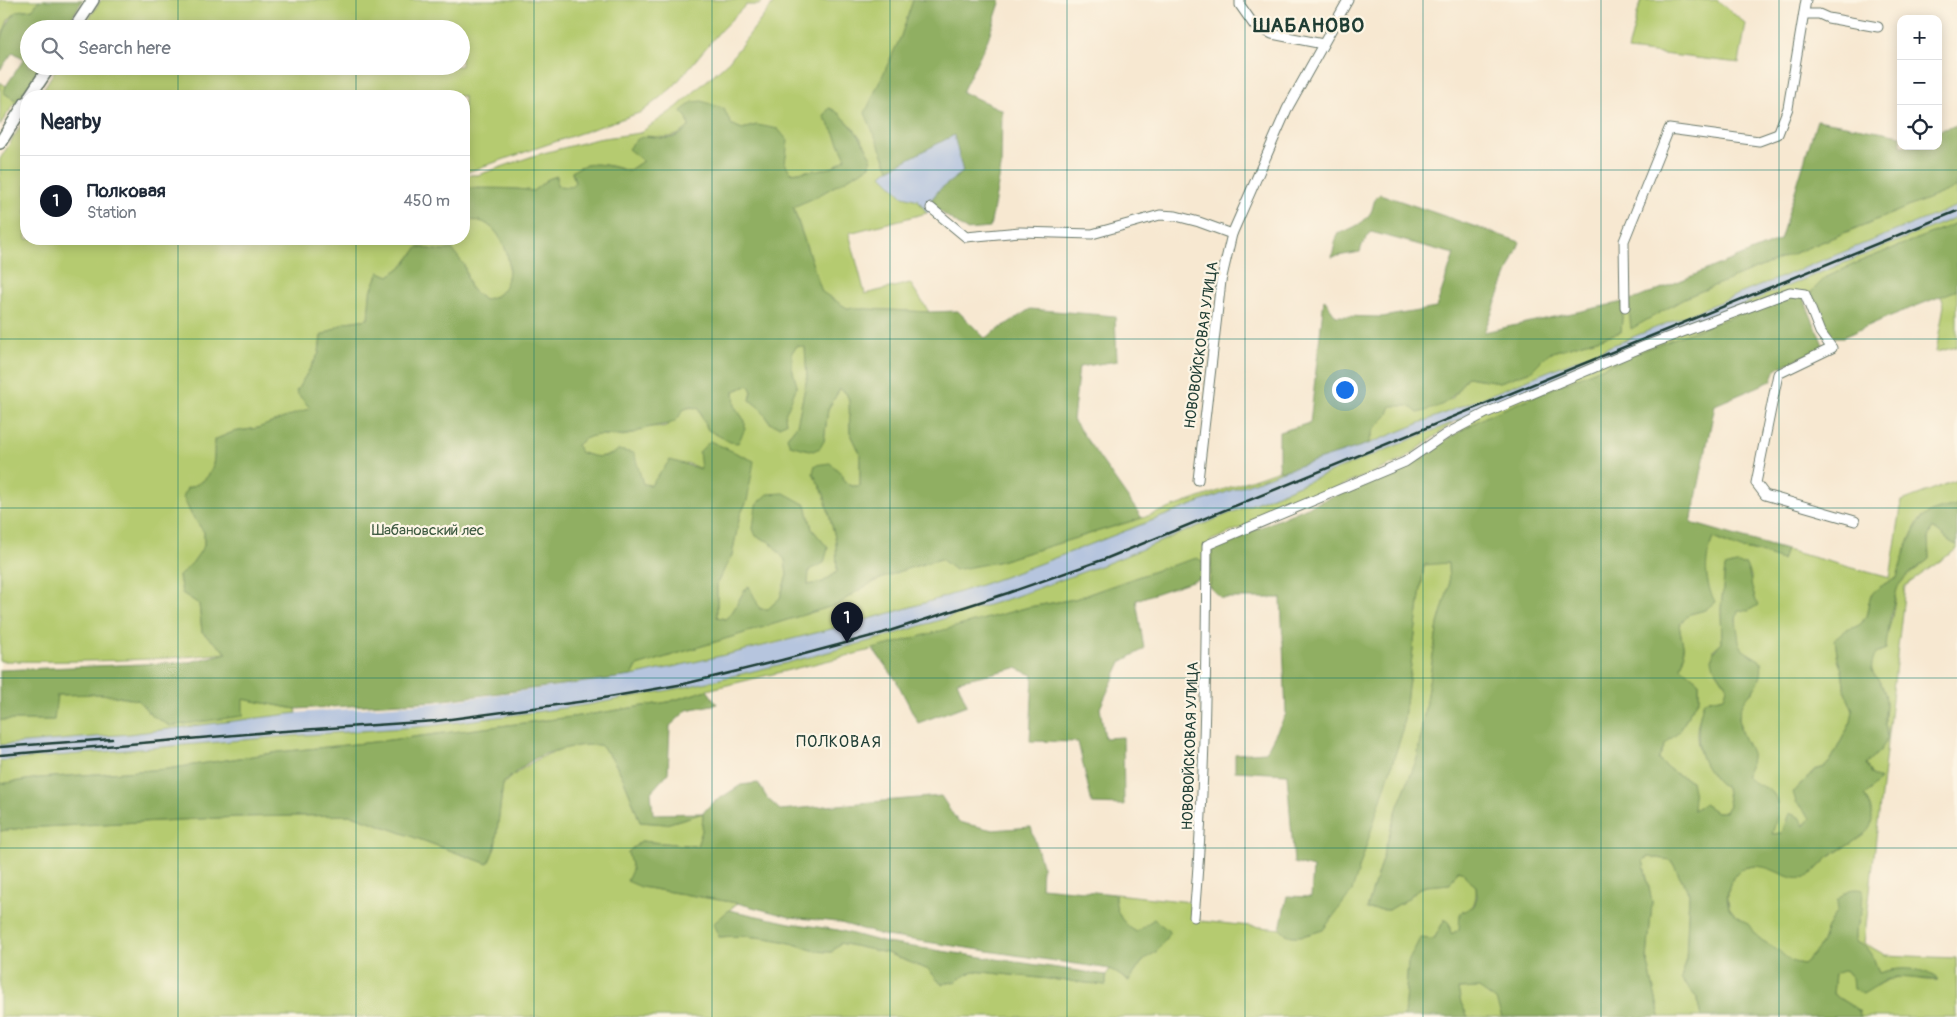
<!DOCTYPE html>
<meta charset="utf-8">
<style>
body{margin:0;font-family:Pangolin,sans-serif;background:#f6f6f7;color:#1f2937}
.controls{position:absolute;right:15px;top:15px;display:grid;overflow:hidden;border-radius:10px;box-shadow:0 2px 12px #0003}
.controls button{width:45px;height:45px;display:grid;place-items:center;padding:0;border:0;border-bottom:1px solid #e0e1e3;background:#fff;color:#1f2937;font:25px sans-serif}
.you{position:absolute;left:1344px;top:389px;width:18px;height:18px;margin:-12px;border:4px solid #fff;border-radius:50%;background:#1a73e8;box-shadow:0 0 0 8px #1a73e833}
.badge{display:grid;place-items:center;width:32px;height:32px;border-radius:50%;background:#111827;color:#fff;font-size:16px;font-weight:700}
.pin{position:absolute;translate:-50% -41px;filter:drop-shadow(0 1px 2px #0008)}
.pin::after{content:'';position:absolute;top:26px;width:18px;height:15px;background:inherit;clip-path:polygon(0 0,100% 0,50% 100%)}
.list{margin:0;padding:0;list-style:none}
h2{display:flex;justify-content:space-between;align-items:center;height:65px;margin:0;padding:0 20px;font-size:21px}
h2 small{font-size:16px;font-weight:400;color:#747a83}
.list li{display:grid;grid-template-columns:32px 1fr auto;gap:15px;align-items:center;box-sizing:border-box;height:90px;padding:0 20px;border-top:1px solid #e0e1e3}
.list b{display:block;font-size:19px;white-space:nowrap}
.list p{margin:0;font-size:16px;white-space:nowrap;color:#747a83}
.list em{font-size:16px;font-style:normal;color:#747a83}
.icon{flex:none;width:28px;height:28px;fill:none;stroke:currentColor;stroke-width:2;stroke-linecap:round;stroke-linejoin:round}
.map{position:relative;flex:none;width:1957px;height:1017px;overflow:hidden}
.search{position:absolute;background:#fff;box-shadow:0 2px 12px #0003;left:20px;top:20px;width:450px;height:55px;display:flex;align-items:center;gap:12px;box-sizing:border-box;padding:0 18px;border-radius:28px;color:#747a83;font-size:19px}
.panel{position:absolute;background:#fff;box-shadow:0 2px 12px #0003;left:20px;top:90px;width:450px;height:155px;border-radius:20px}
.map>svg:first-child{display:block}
.industrial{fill:#b6c5de}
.green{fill:#b5cb6f;stroke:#6a8452}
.forest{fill:#90af62;stroke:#58764b;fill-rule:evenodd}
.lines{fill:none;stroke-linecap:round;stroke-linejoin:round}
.minor-casing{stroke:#6b796b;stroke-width:11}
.major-casing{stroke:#6b796b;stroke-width:14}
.minor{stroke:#fff;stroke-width:9}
.major{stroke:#fff;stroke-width:11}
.rail{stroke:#1f3d34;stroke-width:2.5}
.grid{fill:none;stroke:#0f766e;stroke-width:1;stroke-opacity:0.55}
.labels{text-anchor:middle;stroke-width:4.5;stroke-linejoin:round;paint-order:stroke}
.street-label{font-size:15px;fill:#1f3d34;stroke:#fcf5e5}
.park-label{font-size:15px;fill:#3d5940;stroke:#fcf5e5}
.neighbourhood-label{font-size:16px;letter-spacing:1px;fill:#1f3d34;stroke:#fcf5e5}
.district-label{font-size:20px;font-weight:bold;letter-spacing:1px;fill:#1f3d34;stroke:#fcf5e5}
</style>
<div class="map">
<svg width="1957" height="1017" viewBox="0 0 1957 1017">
<rect width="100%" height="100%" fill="#fcf5e5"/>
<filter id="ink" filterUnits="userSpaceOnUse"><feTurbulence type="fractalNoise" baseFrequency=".02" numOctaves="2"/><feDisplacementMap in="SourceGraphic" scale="10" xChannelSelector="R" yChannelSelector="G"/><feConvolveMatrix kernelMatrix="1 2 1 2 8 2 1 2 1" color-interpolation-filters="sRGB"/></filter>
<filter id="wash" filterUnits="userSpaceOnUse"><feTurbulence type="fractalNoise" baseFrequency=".0096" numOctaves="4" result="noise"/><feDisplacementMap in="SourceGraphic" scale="20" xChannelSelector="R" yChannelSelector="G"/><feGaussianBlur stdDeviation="1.12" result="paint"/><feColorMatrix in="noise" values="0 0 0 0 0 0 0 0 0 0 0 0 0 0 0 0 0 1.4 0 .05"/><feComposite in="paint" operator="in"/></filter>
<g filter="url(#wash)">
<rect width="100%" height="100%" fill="#f7e8d1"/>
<!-- industrial -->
<g class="industrial">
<path d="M954 135 963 172 939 190 938 210 927 213 918 200 903 196 882 175 889 169Z"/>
<path d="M1957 206V217L1458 420 1218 520 1108 563 1011 598 885 637 783 664 686 687 587 705 431 726 278 737 0 761V745L129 734 297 713 435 703 632 676 775 644 881 615 1003 577 1174 511 1291 468 1368 444Z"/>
</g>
<!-- green -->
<g class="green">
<path d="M0 0H39L33 9 17 11 8 20 0 40Z"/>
<path d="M101 0H763L759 5H746L720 31 673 87 642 112 464 173V96H39L58 66H461V29H82Z"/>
<path d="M776 0H913L901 36 878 143 889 169 882 175 903 196 918 200 927 213 849 233 865 294 910 283 929 312 847 308 822 293 793 206 814 198 870 166C870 162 871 158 870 155 865 141 843 112 829 108L824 117 834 132 846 158 832 168 791 173 784 163 787 152 757 125 742 129 731 124 687 118 689 127C672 141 665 137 644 136L643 161 628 171C610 165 588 159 572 172L575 182 570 187 557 186V176L548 179 533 191C510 187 487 189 464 188V175H478L536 155 597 139 640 133 677 107 729 61Z"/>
<path d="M1641 0H1717L1746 24 1739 63 1628 50Z"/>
<path d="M0 82 6 86 4 93 18 102 12 107 0 125Z"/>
<path d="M26 117V239H464V220C469 221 475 220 480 221 505 228 520 275 499 294 495 297 488 298 484 300L470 288 464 265 442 251 418 247 404 265 389 276 379 272 370 294 368 319 346 322 321 336 319 353 296 392 311 408 258 428 233 432 214 440C215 466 214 480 187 488L191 514 204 532V547L193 562 179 576 182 593 199 604 202 632 227 653C152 661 76 662 0 661V159Z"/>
<path d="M1957 187V206L1368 444 1374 429 1387 416 1391 405 1409 406 1452 399 1467 377 1500 382 1531 371 1549 353 1621 332 1623 302 1628 300 1632 328 1689 296Z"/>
<path d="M1957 217V223L1861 261 1825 278 1809 294 1462 430 1457 420 1403 460 1210 541 1212 548 1210 588 1201 578 1205 570 1163 568 1075 599 1029 607 904 642 707 690 668 702 587 715 374 742 279 752 167 769 39 778 0 784V761L278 737 431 726 587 705 686 687 783 664 885 637 1011 598 1108 563Z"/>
<path d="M1957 290V347L1936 352 1944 305 1941 296Z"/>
<path d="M797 346H805L807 378 797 425 787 437 824 441 828 409 840 389 846 393 849 400 850 432 860 453V486H852L845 482 842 474 813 473 824 494 836 541 837 572 823 582 808 585 809 570 828 548 812 529 806 505 756 536 770 542 785 559 787 575 780 598 768 609H760L748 587C738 596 737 611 725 619L717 617V583L732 555 740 515 747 501 701 469 687 463 651 485 643 484 611 455 595 457 580 452 577 445C594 428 609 439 628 435 636 433 643 428 650 427 655 426 662 428 666 426 680 419 676 405 698 408L708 430 745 421 735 407 734 391 749 385 752 392 750 400 762 410 771 424 786 423 784 415 797 386 792 368V352Z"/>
<path d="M1279 470 1283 471C1189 505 1097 543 1004 577 882 620 757 648 632 676L637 666 839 604 859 589 896 572 941 559 997 562 1142 518Z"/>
<path d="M1957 480V505C1946 508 1929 511 1921 519 1912 527 1900 566 1897 578L1879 588 1871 595 1866 616 1860 625 1841 633 1835 639 1838 660 1842 670 1845 691 1853 711 1851 722 1831 760 1825 767 1814 770 1809 778 1800 784 1797 802 1811 818C1801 830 1786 833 1771 834L1775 824 1762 787 1752 784 1745 776 1750 767 1752 757 1742 738 1739 717 1741 707 1746 697 1754 690 1761 661C1756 658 1747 655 1743 650 1735 640 1736 622 1737 610L1757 605 1751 585V575L1725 567 1721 609 1722 642 1714 649 1715 669 1727 687 1725 697 1704 701C1702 711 1697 722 1697 732 1696 754 1709 776 1726 788L1729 805 1725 812H1716L1704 804 1693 811 1691 781 1673 772 1658 760 1666 743 1680 731 1689 713 1699 699V682L1681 667 1685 655 1679 625 1690 614 1705 610 1709 589 1705 568 1708 551 1713 538C1735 549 1759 551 1782 560L1786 550 1890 578 1902 501Z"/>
<path d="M1932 528C1942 533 1946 541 1957 545V549L1905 586 1864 943 1885 955 1956 958 1957 1017H1860L1859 1011 1833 994 1835 973 1845 970 1852 978 1877 986C1903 969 1913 982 1938 980 1917 969 1902 966 1879 973 1872 957 1874 949 1855 942V931L1859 922 1838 911C1829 921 1827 927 1823 939 1820 949 1811 957 1803 964L1793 962 1757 937 1745 921 1736 916 1729 907 1728 896 1729 886 1734 876 1741 869 1752 866H1763L1773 869 1813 873 1828 858 1864 835V796L1880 780 1871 774 1866 765C1870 759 1878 754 1881 748 1883 744 1886 738 1887 733 1887 730 1885 726 1885 722 1885 712 1888 701 1884 691 1878 672 1865 677 1875 652L1886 649V638L1892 618 1897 587 1904 579 1929 559 1928 538Z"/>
<path d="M1436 563H1448L1449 586 1438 624 1417 759 1398 806 1367 909 1389 910 1406 900 1418 889 1426 886 1449 884 1458 870 1463 872 1467 879 1476 886C1478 913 1461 912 1459 930L1451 934 1449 923 1445 919 1434 939 1408 962 1404 1017H0V831L23 828 238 817 352 815 488 864 495 847 503 784C532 759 561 743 600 745 621 765 630 795 640 822L666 824 703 813 702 831 697 846 641 841 628 852 632 870 641 887 738 903 729 910 719 937C744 935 770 937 794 944 810 949 813 952 832 952L840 943 887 953 929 970 941 984 954 982 973 971 1106 985V975L1110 969 1129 981 1142 962 1158 950 1154 919 1136 932C1121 922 1115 912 1115 894L1191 902 1200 921 1280 929C1291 942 1309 934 1323 930L1377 809 1402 733 1424 565Z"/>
<path d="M102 694 138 700 151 715 243 699 296 709 297 713 129 734 0 745V720H54L56 695Z"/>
<path d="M1649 857 1671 860 1689 893 1686 962 1681 979 1697 998 1701 1017H1660L1647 959 1652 902 1643 860Z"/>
<path d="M1479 988 1497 1000 1502 1017H1468L1461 1003 1458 989Z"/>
</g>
<!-- forest -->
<g class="forest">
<path d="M39 0H83L65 29H29V66H41L18 102 4 93 6 86 24 59 13 52 0 70C0 45 0 30 17 11L33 9Z"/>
<path d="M913 0H1001L988 39 962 92 1002 110 1001 168 990 228 966 230 938 210 931 200 939 190 963 172 954 135 889 169 865 113 901 36Z"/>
<path d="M702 101 724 109 731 124 742 129 757 125 778 129 788 141 785 163 791 173 832 168 846 158 834 132 824 116 829 108C843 112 864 141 870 155 871 158 870 162 870 166L814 198 793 207 822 292 847 308 929 312 958 311 985 338 1030 309 1115 316 1117 361 1079 367 1073 420 1142 518 997 562 955 570 941 559C901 570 873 578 839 604L637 666 632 676 436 701 296 709 243 699V716L170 726 151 715 138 700 102 694 57 695 54 720H0V670L190 662 227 653 202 632 199 604 182 593 179 576 193 562 204 546V532L191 514 183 497 187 488C214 480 215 466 214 440L233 432 258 428 310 408 296 392 319 353 321 336 346 322 368 319 370 294 379 272 389 276 404 265 418 247 442 251 452 249 464 265 470 288 484 300C488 298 495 297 499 294 520 275 505 228 480 221 475 220 469 221 464 220V188C487 189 510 187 533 191L548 179 557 176V186L570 187 575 182 572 172C589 158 610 166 628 171L643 161 628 149C645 124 659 146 679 135 683 133 686 129 689 127L687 118 681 111 693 102ZM797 346 805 347 807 378 797 425 787 437 790 445 813 451 820 448 824 441 828 409 840 389 846 393 849 400 850 432 860 453V486H852L845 482 842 474 830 463 815 465 813 473 824 494 836 541 837 572 823 582 808 585 809 570 824 563 828 548 812 529 806 505 784 493 768 494 756 505 753 529 756 536 770 542 785 560 787 575 780 598 768 609H760L749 586C738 596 737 611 725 619L717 617V583L732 555 740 515 747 501 754 461 710 441 699 452 701 469 670 460 651 485 643 484 634 453 618 450C606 460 593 457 580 452L577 445C591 431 607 436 625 435 632 435 640 430 647 428 663 423 674 429 683 410L690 407 698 408 708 430 730 442 738 443 745 429V421L735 407 734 391 749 385 752 392 750 400 762 410 771 424 779 426 786 423 785 415 797 386 792 368V352Z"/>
<path d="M1817 120 1901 135V146H1938V131L1957 125V187L1689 296 1631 329 1628 300 1638 298 1780 240Z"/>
<path d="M1380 194 1520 242 1484 332 1623 302 1621 332 1549 353 1531 371 1500 382 1467 377C1450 402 1447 405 1418 413L1409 406H1391L1387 416 1374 429 1368 444 1283 471 1279 470V432L1310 423 1324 299 1336 316 1382 317 1436 308 1454 254 1371 232 1362 245 1360 252 1332 257 1337 234C1348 230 1362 225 1369 215 1375 208 1371 201 1380 194Z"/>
<path d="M1957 223V290L1888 317 1843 337H1826L1809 294 1825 278 1861 261Z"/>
<path d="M1790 295 1803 297 1824 347 1776 369 1771 381 1715 405 1691 523 1786 550 1782 560 1751 550 1741 549 1713 538C1704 561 1704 580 1715 602L1705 610 1690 614 1679 625 1685 655 1681 667 1699 682V699L1689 713 1680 731 1666 743 1658 760 1673 772 1691 781 1694 796 1693 810 1704 804 1716 812H1725L1729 805 1726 788C1695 767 1693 733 1704 701L1724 697 1727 687C1717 669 1702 660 1722 642L1721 609 1725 567 1736 564 1746 565C1752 578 1751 592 1758 605L1748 611 1738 610 1736 620 1739 641 1743 650 1761 661C1766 691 1741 691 1739 717 1738 735 1751 746 1752 758 1752 764 1748 771 1745 776 1755 786 1765 785 1772 792 1782 802 1776 822 1772 834L1782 833 1789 813 1799 817 1804 826 1810 818 1796 802 1793 792C1800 783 1808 779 1815 770L1825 767 1831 760 1851 722 1853 711 1845 691 1842 670 1838 660 1835 639C1845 627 1849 631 1859 625 1869 619 1867 605 1871 596 1875 587 1890 582 1897 578 1901 561 1913 524 1927 514 1936 509 1947 507 1957 505V545C1946 541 1942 533 1932 528L1928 538 1929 559C1919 567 1907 574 1899 585 1895 590 1886 640 1886 649L1876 653C1865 677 1878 672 1884 691 1888 701 1884 712 1885 722 1885 730 1889 737 1884 745 1880 753 1871 758 1866 765L1871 774 1880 780 1864 796C1870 804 1874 814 1871 825 1868 836 1840 849 1829 857 1821 863 1813 876 1803 878 1784 882 1770 860 1744 868 1731 873 1724 894 1729 907 1733 916 1741 917 1746 922 1751 926 1753 933 1758 937 1763 942 1771 945 1777 949 1782 953 1786 959 1792 961 1795 963 1800 963 1803 964 1811 957 1820 949 1823 939 1827 927 1829 921 1838 911L1837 901C1845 891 1850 887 1863 890L1862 911 1855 931V942C1874 949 1872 956 1879 973 1899 967 1922 966 1939 980L1897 977 1886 980 1863 994 1853 989 1852 978 1845 970 1835 974 1833 994C1841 1001 1851 1004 1859 1011L1860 1017H1701L1697 998 1681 979 1686 962 1689 893 1671 860 1649 857 1643 860 1652 902 1647 959 1660 1017H1502L1496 1000 1479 988 1458 989 1461 1003 1468 1017H1404L1408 962 1420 938 1434 939 1445 919 1449 923 1451 934 1459 930 1460 913 1474 906 1477 897 1476 886 1467 879 1463 872 1458 870 1450 884 1426 886 1418 889 1406 900 1389 910 1367 909 1398 806 1417 759 1438 624 1449 586 1448 563 1424 565 1402 733 1352 891 1323 930C1309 934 1291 942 1280 929L1287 896 1311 897 1313 868 1294 863 1287 774 1235 771V754L1266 752 1286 714 1281 598H1221L1210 588 1212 548 1422 458 1448 438 1487 416 1646 349Z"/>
<path d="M1197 558 1205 563V570L1201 578 1136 600 1144 649 1121 662 1100 708 1105 738 1123 737 1124 805 1092 804 1078 742 1030 741 1033 675 1016 668 957 681 967 705 918 723 896 680 873 649 1029 607 1075 599 1163 568Z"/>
<path d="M707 690 717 704 687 710 670 726 668 773 651 792 653 814 703 813 711 804 741 785 758 783 767 798 780 810 941 796 958 822 993 830 1031 827 1042 865 1041 887 1115 894C1115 912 1121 922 1136 932L1154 919 1170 932 1158 950 1142 962 1129 981 1110 969 886 936 837 922 790 917 737 903 641 887 627 881 632 870 628 852 641 841 697 846 702 831 703 813 666 824 640 822C630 795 621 764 600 745 582 744 562 748 545 754 530 759 515 773 503 783L495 848 488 864 352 815 238 817 23 828 0 831V784L39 778 167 769 279 752 374 742 587 715 668 702Z"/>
<path d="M729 910 790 923 838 930 886 943 1106 975V985L973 971 954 982 941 984 929 970 887 953 840 943 832 952C813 952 810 949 794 944 770 937 744 935 719 937L713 924Z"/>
</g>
</g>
<g filter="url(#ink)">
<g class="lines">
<defs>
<g id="minor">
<path d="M1240 0V5L1254 25 1272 34 1323 44"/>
<path d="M1804 14H1819L1828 18 1878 27"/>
<path d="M931 208 966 237 1020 232 1092 234 1160 215 1176 216 1199 222 1232 234"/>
<path d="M1625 307 1624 241 1669 129 1759 141 1778 134 1788 108 1806 0"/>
<path d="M1198 480 1221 281 1232 234 1287 109 1348 0"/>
<path d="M1194 917C1205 793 1206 669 1207 545L1405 462 1446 434 1486 413 1645 346 1790 292 1805 294 1820 332 1832 348 1778 374 1756 483 1765 495 1855 521"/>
</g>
<g id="major">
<path d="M74 29 93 0"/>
<path d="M30 96 50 66"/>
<path d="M0 143 26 102"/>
</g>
</defs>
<!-- minor casing -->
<use href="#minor" class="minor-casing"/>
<!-- major casing -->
<use href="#major" class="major-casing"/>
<!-- minor -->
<use href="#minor" class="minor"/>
<!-- major -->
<use href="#major" class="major"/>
<!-- rail -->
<g class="rail">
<path d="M0 747 112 739"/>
<path d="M0 755 270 732 436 721 586 701 684 684 782 660 883 633 1008 593 1105 559 1957 211"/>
</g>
</g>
</g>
<!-- grid -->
<path class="grid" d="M178 0V29M356 0V29M534 0V1017M712 0V1017M890 0V1017M1067 0V1017M1245 0V1017M1423 0V1017M1601 0V1017M1779 0V1017M178 66V96M356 66V96M0 170H26M464 170H1957M178 239V1017M356 239V1017M0 339H1957M0 508H1957M0 678H1957M0 848H1957"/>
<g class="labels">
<!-- street labels -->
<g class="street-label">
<text transform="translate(1201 345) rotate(-82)" y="5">НОВОВОЙСКОВАЯ УЛИЦА</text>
<text transform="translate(1190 746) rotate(-88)" y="5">НОВОВОЙСКОВАЯ УЛИЦА</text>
</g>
<!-- park labels -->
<g class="park-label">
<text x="428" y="535">Шабановский лес</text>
</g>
<!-- neighbourhood labels -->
<g class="neighbourhood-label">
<text x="839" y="747">ПОЛКОВАЯ</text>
</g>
<!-- district labels -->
<g class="district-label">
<text x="1309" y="32">ШАБАНОВО</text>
</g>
</g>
</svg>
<div class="controls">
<button>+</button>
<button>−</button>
<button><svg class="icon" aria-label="locate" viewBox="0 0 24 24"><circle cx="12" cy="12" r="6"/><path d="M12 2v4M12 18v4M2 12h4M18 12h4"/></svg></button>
</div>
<div class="you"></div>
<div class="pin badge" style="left:847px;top:643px">1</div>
<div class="search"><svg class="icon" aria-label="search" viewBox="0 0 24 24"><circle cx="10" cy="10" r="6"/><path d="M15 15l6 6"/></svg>Search here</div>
<section class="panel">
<h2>Nearby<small></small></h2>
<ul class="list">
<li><span class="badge">1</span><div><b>Полковая</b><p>Station</p></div><em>450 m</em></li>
</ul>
</section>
</div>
